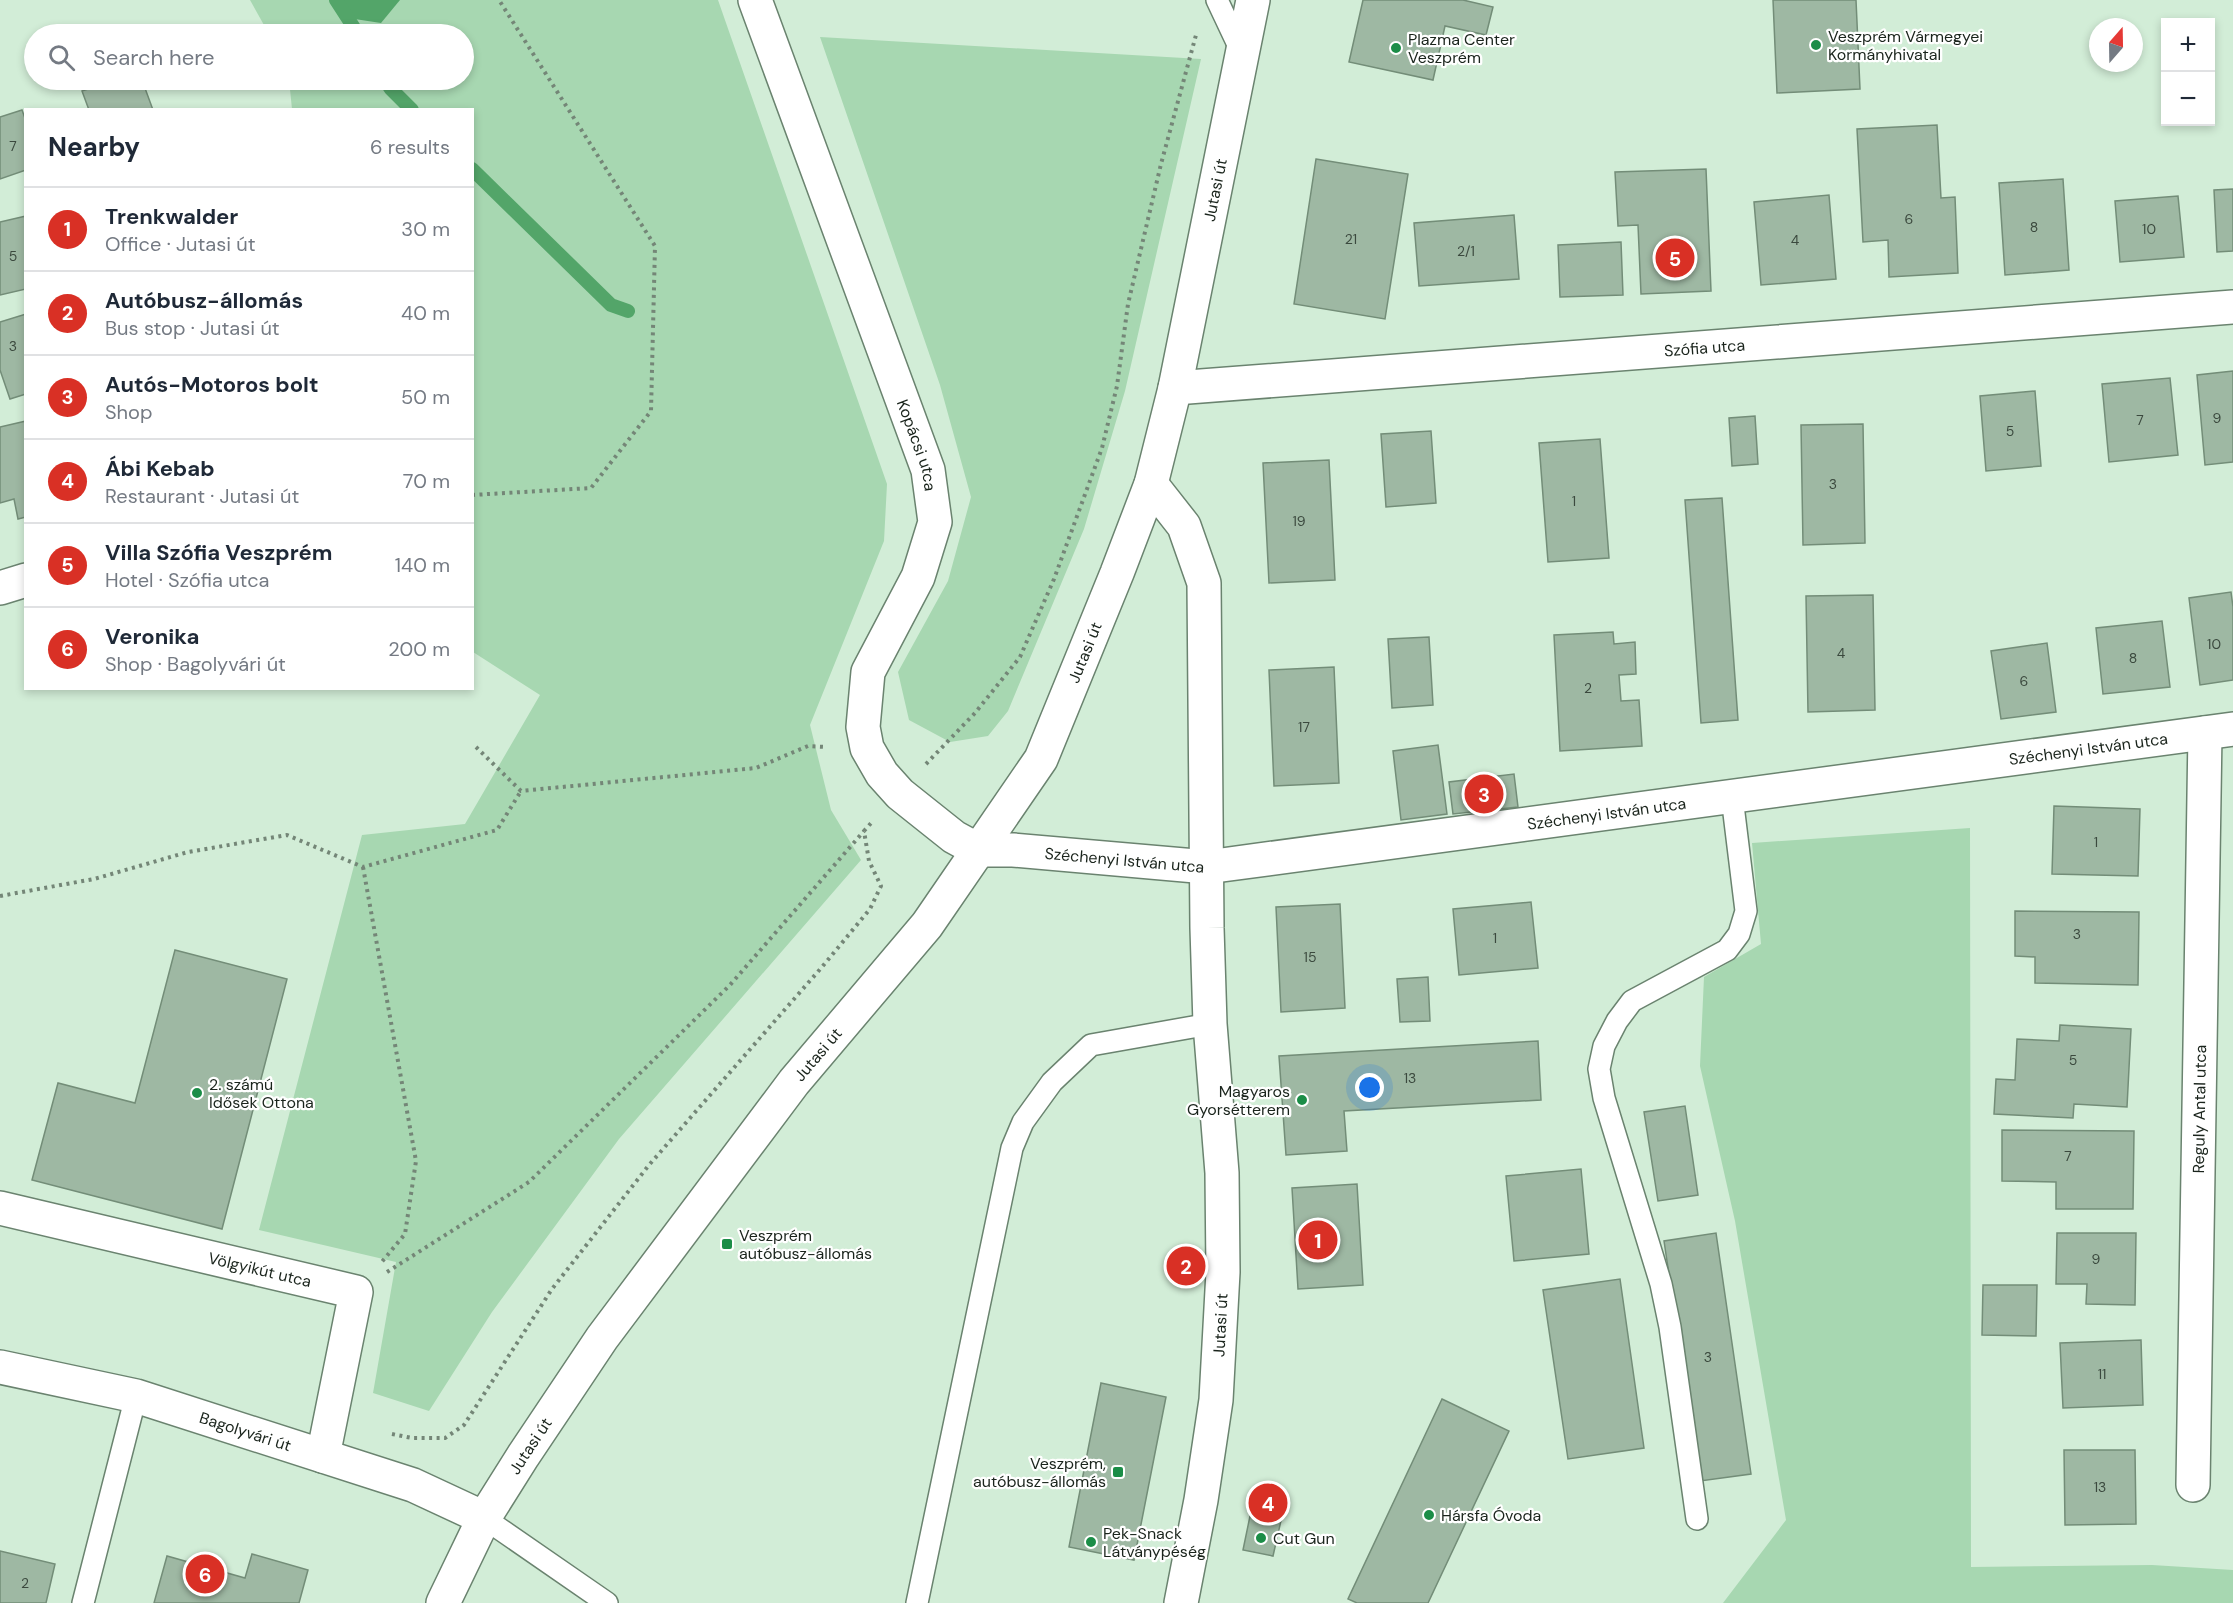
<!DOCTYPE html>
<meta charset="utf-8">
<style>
body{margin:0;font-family:"DM Sans",sans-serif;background:#f6f6f7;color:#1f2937}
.controls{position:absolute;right:18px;top:18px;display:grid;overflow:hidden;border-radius:0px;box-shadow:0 3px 9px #0003}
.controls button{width:54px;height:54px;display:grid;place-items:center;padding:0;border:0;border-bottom:2px solid #e0e1e3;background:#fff;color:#1f2937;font:30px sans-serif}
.compass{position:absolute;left:2089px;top:18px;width:54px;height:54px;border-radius:50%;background:#fff;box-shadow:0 3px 9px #0003;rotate:20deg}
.you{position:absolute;left:1370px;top:1088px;width:21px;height:21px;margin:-15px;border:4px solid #fff;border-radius:50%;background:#1a73e8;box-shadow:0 0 0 9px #1a73e833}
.badge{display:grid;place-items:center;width:39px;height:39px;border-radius:50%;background:#d93025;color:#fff;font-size:20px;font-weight:700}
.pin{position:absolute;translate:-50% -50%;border:3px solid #fff;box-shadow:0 2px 6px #0006}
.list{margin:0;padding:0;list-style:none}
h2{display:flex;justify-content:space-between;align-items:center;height:78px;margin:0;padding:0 24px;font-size:26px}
h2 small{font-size:20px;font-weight:400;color:#747a83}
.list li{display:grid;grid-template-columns:39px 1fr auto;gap:18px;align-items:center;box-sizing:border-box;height:84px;padding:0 24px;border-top:2px solid #e0e1e3}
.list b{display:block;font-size:22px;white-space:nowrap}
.list p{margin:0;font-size:20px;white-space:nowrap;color:#747a83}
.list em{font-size:20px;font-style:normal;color:#747a83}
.icon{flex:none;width:33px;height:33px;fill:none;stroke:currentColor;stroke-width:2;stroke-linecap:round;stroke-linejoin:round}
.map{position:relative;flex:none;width:2233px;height:1603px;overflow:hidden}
.search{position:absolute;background:#fff;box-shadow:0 3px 9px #0003;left:24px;top:24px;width:450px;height:66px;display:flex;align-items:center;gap:15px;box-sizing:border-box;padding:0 21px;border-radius:33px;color:#747a83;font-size:22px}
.panel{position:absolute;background:#fff;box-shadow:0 3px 9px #0003;left:24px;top:108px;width:450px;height:582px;border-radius:0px}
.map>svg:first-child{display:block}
.green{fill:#a7d7b1}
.water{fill:#53a569}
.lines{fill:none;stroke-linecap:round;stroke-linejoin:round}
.stream{stroke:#53a569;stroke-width:14}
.building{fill:#9eb8a3;stroke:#738d78;stroke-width:1.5}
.service-casing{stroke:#6a836f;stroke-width:24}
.minor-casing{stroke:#6a836f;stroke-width:36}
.tertiary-casing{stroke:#6a836f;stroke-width:36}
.path{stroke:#748677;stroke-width:4;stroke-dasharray:3 4.5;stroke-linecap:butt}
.service{stroke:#fff;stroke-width:21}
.minor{stroke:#fff;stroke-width:33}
.tertiary{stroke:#fff;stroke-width:33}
.poi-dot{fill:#1b8d47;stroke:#fff;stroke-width:2}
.labels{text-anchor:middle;stroke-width:4.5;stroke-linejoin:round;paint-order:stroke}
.number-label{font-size:14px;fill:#3b493e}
.poi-label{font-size:16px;fill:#1a241c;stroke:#fff;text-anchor:start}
.street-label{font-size:16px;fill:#1a241c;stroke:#fff}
</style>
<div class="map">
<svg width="2233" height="1603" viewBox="0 0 2233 1603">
<rect width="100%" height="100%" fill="#d2edd7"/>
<!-- green -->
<g class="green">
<path d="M250 0H718L887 484 884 541 810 725 831 810 861 860 619 1139 492 1312 429 1411 373 1393 396 1262 259 1230 362 835 465 824 540 695 473 652 472 110 292 109 289 80H464V34H269Z"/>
<path d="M820 37 1201 59 1125 391 1084 529 1008 711 988 736 950 742 909 720 898 672 948 581 971 497 940 385Z"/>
<path d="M1970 828 1971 1567 2152 1565 2233 1570V1603H1723L1786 1520 1735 1221 1700 1066 1704 977 1761 944 1752 843Z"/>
</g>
<!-- water -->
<path class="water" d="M336 0H400L381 23 348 18Z"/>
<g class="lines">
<!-- stream -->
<g class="stream">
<path d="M336 0 358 34"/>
<path d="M385 80 391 89 412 110"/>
<path d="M472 169 611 305 628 311"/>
</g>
</g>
<!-- building -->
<g class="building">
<path d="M1363 0H1463L1493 7 1486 35 1445 26 1433 80 1349 62Z"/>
<path d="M1773 0H1856L1860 89 1777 93Z"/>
<path d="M115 80H142L153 110H89L82 91Z"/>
<path d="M22 110 26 121V170L0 179V117Z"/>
<path d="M1937 125 1941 198 1955 197 1958 273 1889 277 1888 240 1863 242 1857 129Z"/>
<path d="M1316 159 1408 174 1385 319 1294 304Z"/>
<path d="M1706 169 1711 291 1641 294 1638 225 1618 226 1615 172Z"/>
<path d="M2063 179 2069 270 2005 275 1999 183Z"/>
<path d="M2233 189V251L2217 252 2214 190Z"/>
<path d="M1829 195 1836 279 1761 285 1754 202Z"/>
<path d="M2178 196 2184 257 2120 262 2115 201Z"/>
<path d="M1514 215 1519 279 1419 286 1414 223Z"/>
<path d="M26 216V289L0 295V222Z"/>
<path d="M1621 242 1623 295 1560 297 1558 245Z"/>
<path d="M26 314V394L10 399 0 370V322Z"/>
<path d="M2233 371V462L2205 465 2197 375Z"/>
<path d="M2170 378 2178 455 2109 462 2102 384Z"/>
<path d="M2035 391 2041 466 1986 471 1980 396Z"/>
<path d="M1755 416 1758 464 1732 466 1729 418Z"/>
<path d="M26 421V517L18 519 14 499 0 503V427Z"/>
<path d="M1863 424 1865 543 1803 545 1801 425Z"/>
<path d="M1431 431 1436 503 1386 507 1381 434Z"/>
<path d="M1600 439 1609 558 1548 562 1539 443Z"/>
<path d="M1329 460 1335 580 1269 583 1263 463Z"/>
<path d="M1722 498 1738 720 1701 723 1685 500Z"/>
<path d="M2231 592 2233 607V680L2200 685 2189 598Z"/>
<path d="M1873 595 1875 710 1808 712 1806 596Z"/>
<path d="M2162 621 2170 687 2103 694 2096 628Z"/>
<path d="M1613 632 1614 644 1635 642 1636 674 1619 675 1621 701 1639 700 1642 746 1560 751 1554 635Z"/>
<path d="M1429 637 1433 705 1392 708 1388 639Z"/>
<path d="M2047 643 2056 712 2001 719 1991 651Z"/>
<path d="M1334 667 1339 783 1274 786 1269 670Z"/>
<path d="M1438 745 1447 814 1401 820 1393 751Z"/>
<path d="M1514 774 1518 807 1453 814 1449 782Z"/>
<path d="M2054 806 2140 809 2138 876 2052 874Z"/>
<path d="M1531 902 1538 968 1459 975 1453 909Z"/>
<path d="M1340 904 1345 1008 1281 1012 1276 907Z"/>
<path d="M2015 911 2139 912 2138 985 2035 983V957L2015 956Z"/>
<path d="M175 950 287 979 222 1229 32 1180 58 1083 135 1103Z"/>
<path d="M1428 977 1430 1021 1400 1022 1397 979Z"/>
<path d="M2060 1025 2131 1029 2127 1107 2074 1104 2073 1118 1994 1114 1996 1079 2015 1080 2017 1039 2059 1041Z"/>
<path d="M1538 1041 1541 1100 1344 1111 1347 1151 1286 1155 1279 1056Z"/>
<path d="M1685 1106 1698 1195 1658 1201 1644 1112Z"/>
<path d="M2002 1130 2134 1131 2133 1209H2056V1182L2002 1181Z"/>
<path d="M1581 1169 1589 1254 1514 1261 1506 1176Z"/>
<path d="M1357 1184 1363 1285 1298 1289 1292 1188Z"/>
<path d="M1716 1233 1751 1474 1700 1481 1664 1241Z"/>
<path d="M2057 1233H2136L2135 1305 2086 1304 2087 1284H2056Z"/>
<path d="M1620 1279 1644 1448 1568 1459 1543 1290Z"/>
<path d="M1983 1285H2037L2036 1336 1982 1335Z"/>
<path d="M2141 1340 2143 1405 2063 1408 2060 1343Z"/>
<path d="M1101 1383 1166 1397 1134 1560 1069 1547Z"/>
<path d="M1442 1399 1509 1431 1428 1603H1357L1348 1599Z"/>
<path d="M2064 1450H2135L2136 1524 2065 1525Z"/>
<path d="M1256 1487 1287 1494 1273 1556 1243 1550Z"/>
<path d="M0 1551 55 1564 46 1603H0Z"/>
<path d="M252 1554 308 1570 299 1603H154L167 1556 245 1578Z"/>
</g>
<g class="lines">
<defs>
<g id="service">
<path d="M1217 0 1242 53"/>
<path d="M484 1518 607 1603"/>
<path d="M1697 1519 1670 1327 1661 1284 1604 1098 1599 1069 1604 1046 1617 1021 1632 1001 1727 950 1739 934 1746 911 1732 797"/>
<path d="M83 1603 136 1396"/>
<path d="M917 1603 1012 1148 1023 1122 1052 1082 1091 1045 1210 1024"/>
</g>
<g id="minor">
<path id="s1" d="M755 0 928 470 935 522 918 577 868 672 863 727 867 748 882 774 900 794 954 837 978 850H1013L1207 867 2233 729"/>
<path id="s2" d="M1175 388 2233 307"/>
<path d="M1151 484 1184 526 1204 583 1207 928 1210 1024 1222 1173 1223 1272 1216 1400 1201 1500 1181 1603"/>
<path d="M0 588 26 580"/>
<path id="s3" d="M0 1208 356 1292 323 1456"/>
<path id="s4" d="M0 1367 136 1396 413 1485 484 1518"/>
<path id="s5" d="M2193 1485 2205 733"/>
</g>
<g id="tertiary">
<path id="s6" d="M443 1603 484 1518 523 1456 602 1338 794 1082 927 925 1041 759 1117 573 1151 484 1175 388 1253 0"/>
</g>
</defs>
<!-- service casing -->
<use href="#service" class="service-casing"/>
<!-- minor casing -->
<use href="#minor" class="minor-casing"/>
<!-- tertiary casing -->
<use href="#tertiary" class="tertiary-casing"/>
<!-- path -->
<g class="path">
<path d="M472 495 591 488 651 411 655 246 499 0"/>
<path d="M476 747 521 791 756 768 808 746 827 747"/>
<path d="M926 764 975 713 1020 657 1054 579 1102 448 1117 386 1128 304 1161 164 1196 35"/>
<path d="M363 867 416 1161 405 1234 380 1264"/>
<path d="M0 896 94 879 188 852 287 835 363 867 497 830 521 791"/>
<path d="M387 1272 529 1182 730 985 864 831"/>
<path d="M392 1434 412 1438H445L464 1425 552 1289 649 1165 822 967 870 909 881 886 869 861 864 831 872 822"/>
</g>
<!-- service -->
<use href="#service" class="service"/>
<!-- minor -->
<use href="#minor" class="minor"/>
<!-- tertiary -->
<use href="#tertiary" class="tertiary"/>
</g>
<!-- markers -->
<g class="poi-dot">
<circle cx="1816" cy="45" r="6"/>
<circle cx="1396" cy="48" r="6"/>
<circle cx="197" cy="1093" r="6"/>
<circle cx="1302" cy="1100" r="6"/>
<rect x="721" y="1238" width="12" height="12" rx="3"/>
<rect x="1112" y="1466" width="12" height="12" rx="3"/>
<circle cx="1429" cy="1515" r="6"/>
<circle cx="1261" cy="1538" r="6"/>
<circle cx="1091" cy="1542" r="6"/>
</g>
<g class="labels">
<!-- number labels -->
<g class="number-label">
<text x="13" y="151">7</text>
<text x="1909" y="224">6</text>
<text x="2034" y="232">8</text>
<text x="2149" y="234">10</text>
<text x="1351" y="244">21</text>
<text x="1795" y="245">4</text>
<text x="1466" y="256">2/1</text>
<text x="13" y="261">5</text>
<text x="13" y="351">3</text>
<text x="2217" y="423">9</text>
<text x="2140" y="425">7</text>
<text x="2010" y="436">5</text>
<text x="1833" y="489">3</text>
<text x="1574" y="506">1</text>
<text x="1299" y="526">19</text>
<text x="2214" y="649">10</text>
<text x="1841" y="658">4</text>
<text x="2133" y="663">8</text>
<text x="2024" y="686">6</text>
<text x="1588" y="693">2</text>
<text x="1304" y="732">17</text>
<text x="2096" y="847">1</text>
<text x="2077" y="939">3</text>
<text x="1495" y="943">1</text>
<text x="1310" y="962">15</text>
<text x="2073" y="1065">5</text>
<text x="1410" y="1083">13</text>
<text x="2068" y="1161">7</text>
<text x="2096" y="1264">9</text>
<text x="1708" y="1362">3</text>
<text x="2102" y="1379">11</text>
<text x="2100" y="1492">13</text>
<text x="25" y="1588">2</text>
</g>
<!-- poi labels -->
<g class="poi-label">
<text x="1828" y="42">Veszprém Vármegyei<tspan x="1828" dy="18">Kormányhivatal</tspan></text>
<text x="1408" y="45">Plazma Center<tspan x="1408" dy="18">Veszprém</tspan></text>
<text x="209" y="1090">2. számú<tspan x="209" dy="18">Idősek Ottona</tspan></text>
<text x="1290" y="1097" text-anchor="end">Magyaros<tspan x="1290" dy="18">Gyorsétterem</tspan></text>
<text x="739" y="1241">Veszprém<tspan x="739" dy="18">autóbusz-állomás</tspan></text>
<text x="1106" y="1469" text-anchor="end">Veszprém,<tspan x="1106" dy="18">autóbusz-állomás</tspan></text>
<text x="1441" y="1521">Hársfa Óvoda</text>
<text x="1103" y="1539">Pek-Snack<tspan x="1103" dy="18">Látványpéség</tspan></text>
<text x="1273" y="1544">Cut Gun</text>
</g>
<!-- street labels -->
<g class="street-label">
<text dy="6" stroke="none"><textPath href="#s6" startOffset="1634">Jutasi út</textPath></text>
<text dy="6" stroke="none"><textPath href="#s2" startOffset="531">Szófia utca</textPath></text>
<text dy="6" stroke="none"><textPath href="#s1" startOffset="474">Kopácsi utca</textPath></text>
<text dy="6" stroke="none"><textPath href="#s6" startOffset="1152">Jutasi út</textPath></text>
<text dy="6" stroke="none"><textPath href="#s1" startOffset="2067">Széchenyi István utca</textPath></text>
<text dy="6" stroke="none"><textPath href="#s1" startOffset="1581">Széchenyi István utca</textPath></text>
<text dy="6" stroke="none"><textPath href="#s1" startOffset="1095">Széchenyi István utca</textPath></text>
<text dy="6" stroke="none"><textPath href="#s6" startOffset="666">Jutasi út</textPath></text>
<text dy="6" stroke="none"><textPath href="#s5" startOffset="376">Reguly Antal utca</textPath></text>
<text dy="6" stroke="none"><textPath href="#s3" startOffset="267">Völgyikút utca</textPath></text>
<text transform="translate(1220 1325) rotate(-87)" y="6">Jutasi út</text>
<text dy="6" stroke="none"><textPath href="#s4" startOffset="254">Bagolyvári út</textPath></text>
<text dy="6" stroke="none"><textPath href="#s6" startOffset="180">Jutasi út</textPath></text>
</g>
</g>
</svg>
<div class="controls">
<button>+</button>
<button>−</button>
</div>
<svg class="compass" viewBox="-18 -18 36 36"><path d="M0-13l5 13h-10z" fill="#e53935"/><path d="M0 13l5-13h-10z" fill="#747a83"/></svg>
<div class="you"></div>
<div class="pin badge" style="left:1318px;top:1240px">1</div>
<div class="pin badge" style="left:1186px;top:1266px">2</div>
<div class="pin badge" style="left:1484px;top:794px">3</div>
<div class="pin badge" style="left:1268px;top:1503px">4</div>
<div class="pin badge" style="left:1675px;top:258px">5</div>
<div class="pin badge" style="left:205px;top:1574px">6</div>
<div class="search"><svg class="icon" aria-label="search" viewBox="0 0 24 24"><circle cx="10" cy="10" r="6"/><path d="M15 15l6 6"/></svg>Search here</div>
<section class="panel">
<h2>Nearby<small>6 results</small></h2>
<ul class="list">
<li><span class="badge">1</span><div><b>Trenkwalder</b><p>Office · Jutasi út</p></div><em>30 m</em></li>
<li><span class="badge">2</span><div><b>Autóbusz-állomás</b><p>Bus stop · Jutasi út</p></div><em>40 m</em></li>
<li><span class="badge">3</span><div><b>Autós-Motoros bolt</b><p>Shop</p></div><em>50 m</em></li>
<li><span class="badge">4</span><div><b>Ábi Kebab</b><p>Restaurant · Jutasi út</p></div><em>70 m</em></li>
<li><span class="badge">5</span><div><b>Villa Szófia Veszprém</b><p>Hotel · Szófia utca</p></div><em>140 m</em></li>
<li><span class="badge">6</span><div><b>Veronika</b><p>Shop · Bagolyvári út</p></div><em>200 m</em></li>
</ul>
</section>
</div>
